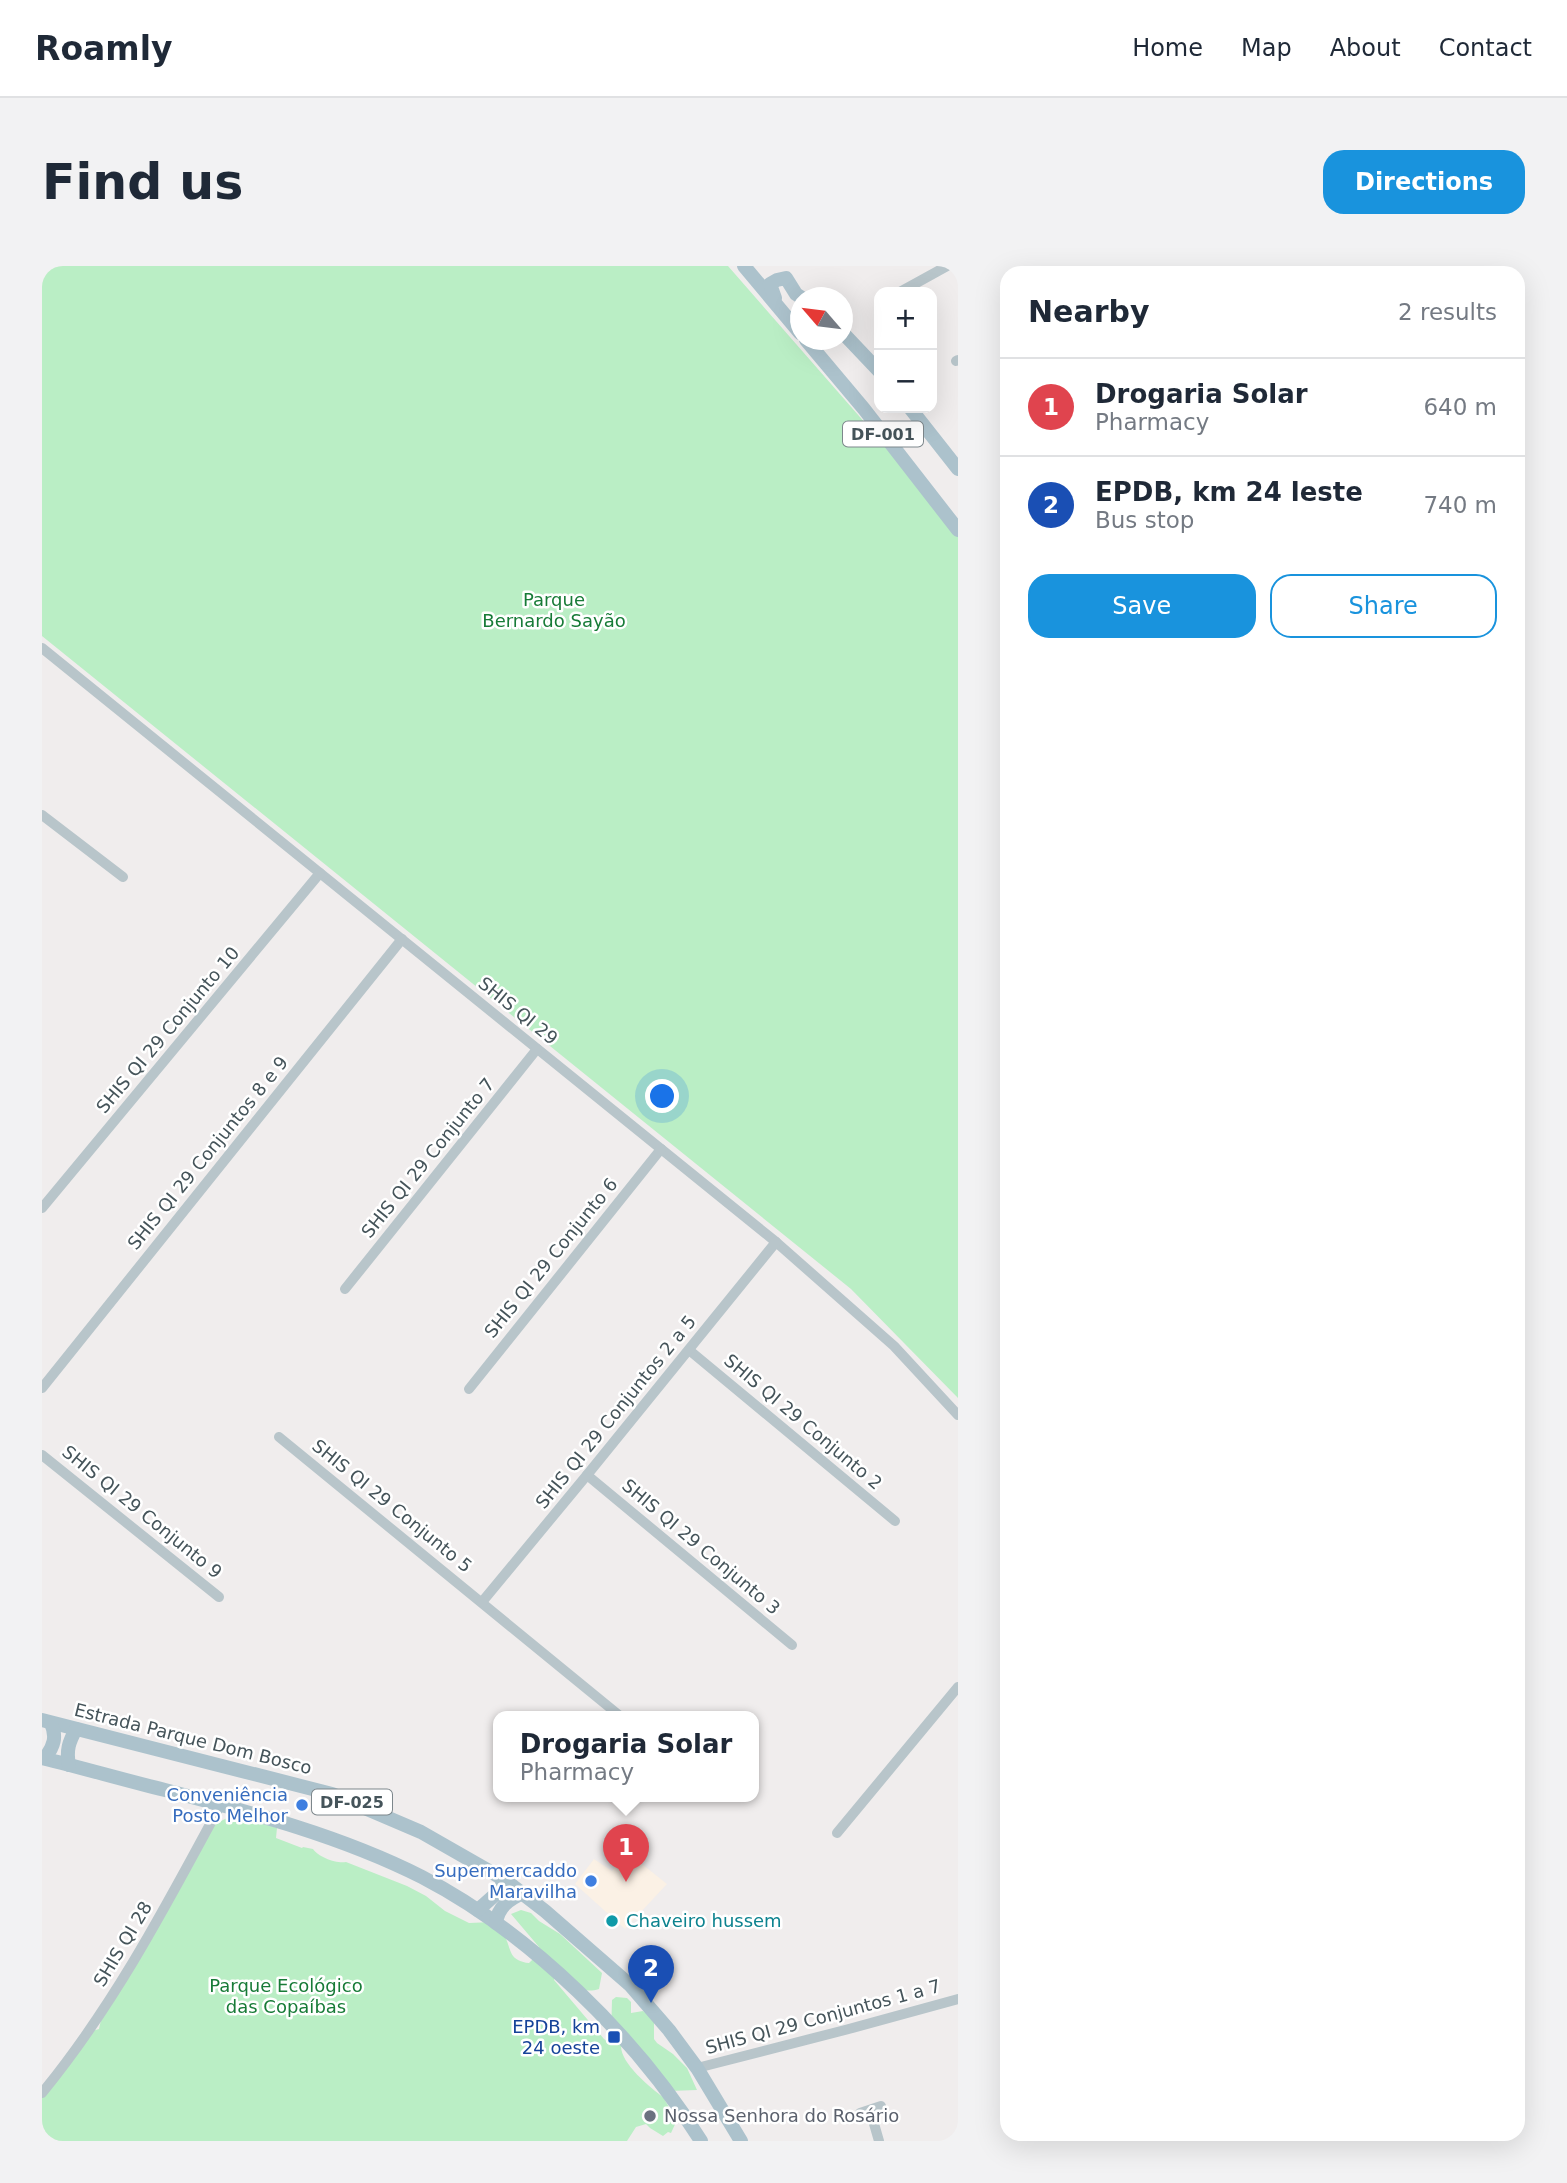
<!DOCTYPE html>
<meta charset="utf-8">
<style>
body{margin:0;font-family:"DejaVu Sans",sans-serif;background:#f2f2f3;color:#1f2937}
.controls{position:absolute;right:21px;top:21px;display:grid;overflow:hidden;border-radius:14px;box-shadow:0 7px 28px #0002}
.controls button{width:63px;height:63px;display:grid;place-items:center;padding:0;border:0;border-bottom:2px solid #e0e1e3;background:#fff;color:#1f2937;font:35px sans-serif}
.compass{position:absolute;left:748px;top:21px;width:63px;height:63px;border-radius:50%;background:#fff;box-shadow:0 7px 28px #0002;rotate:298deg}
.you{position:absolute;left:621px;top:831px;width:24px;height:24px;margin:-18px;border:5px solid #fff;border-radius:50%;background:#1a73e8;box-shadow:0 0 0 10px #1a73e833}
.badge{display:grid;place-items:center;width:46px;height:46px;border-radius:50%;background:#1993dd;color:#fff;font-size:23px;font-weight:700}
.pin{position:absolute;translate:-50% -58px;filter:drop-shadow(0 2px 4px #0008)}
.pin::after{content:'';position:absolute;top:37px;width:24px;height:21px;background:inherit;clip-path:polygon(0 0,100% 0,50% 100%)}
.popup{position:absolute;left:451px;top:1445px;width:266px;height:91px;box-sizing:border-box;display:grid;place-content:center;border-radius:14px;background:#fff;filter:drop-shadow(0 2px 5px #0005);font-size:23px;white-space:nowrap;color:#747a83}
.popup b{font-size:26px;color:#1f2937}
.popup::after{content:'';position:absolute;left:50%;top:100%;margin-left:-14px;border:14px solid transparent;border-top-color:#fff}
.list{margin:0;padding:0;list-style:none}
h2{display:flex;justify-content:space-between;align-items:center;height:91px;margin:0;padding:0 28px;font-size:30px}
h2 small{font-size:23px;font-weight:400;color:#747a83}
.list li{display:grid;grid-template-columns:46px 1fr auto;gap:21px;align-items:center;box-sizing:border-box;height:98px;padding:0 28px;border-top:2px solid #e0e1e3}
.list b{display:block;font-size:26px;white-space:nowrap}
.list p{margin:0;font-size:23px;white-space:nowrap;color:#747a83}
.list em{font-size:23px;font-style:normal;color:#747a83}
.actions{display:flex;gap:14px;padding:21px 28px}
.actions a{flex:1;padding:16px 0;border:2px solid #1993dd;border-radius:21px;text-align:center;font-size:24px;color:#1993dd}
.actions .main{background:#1993dd;color:#fff}
.map{position:relative;flex:none;width:916px;height:1875px;overflow:hidden;border-radius:21px}
header{display:flex;align-items:center;gap:42px;box-sizing:border-box;height:98px;padding:0 35px;background:#fff;border-bottom:2px solid #e0e1e3}
header strong{font-size:33px}
nav{display:flex;gap:38px;margin-inline-start:auto;font-size:24px}
.intro{display:flex;align-items:center;justify-content:space-between;box-sizing:border-box;height:168px;padding:0 42px}
h1{margin:0;font-size:49px}
.button{padding:18px 32px;border-radius:21px;background:#1993dd;color:#fff;font-size:24px;font-weight:700}
main{display:flex;gap:42px;padding:0 42px}
aside{flex:1;background:#fff;border-radius:21px;box-shadow:0 7px 28px #0002}
.map>svg:first-child{display:block}
.commercial{fill:#fbf1e5}
.green{fill:#baeec5}
.lines{fill:none;stroke-linecap:round;stroke-linejoin:round}
.minor{stroke:#b8c5ca;stroke-width:10}
.major{stroke:#acc2cc;stroke-width:14}
.shop-dot{fill:#3f7fe0;stroke:#fff;stroke-width:2.5}
.culture-dot{fill:#0f9aa8;stroke:#fff;stroke-width:2.5}
.transit-dot{fill:#1a4fb4;stroke:#fff;stroke-width:2.5}
.worship-dot{fill:#6b7280;stroke:#fff;stroke-width:2.5}
.labels{text-anchor:middle;stroke-width:5;stroke-linejoin:round;paint-order:stroke}
.shield{fill:#fff;stroke:#7d878c;stroke-width:2}
.shield-label{font-size:16px;font-weight:bold;fill:#45545a}
.park-label{font-size:18px;fill:#177b37;stroke:#fff}
.street-label{font-size:18px;fill:#45545a;stroke:#fff}
.shop-label{font-size:18px;fill:#366cbe;stroke:#fff;text-anchor:end}
.culture-label{font-size:18px;fill:#0d838f;stroke:#fff;text-anchor:start}
.transit-label{font-size:18px;fill:#164399;stroke:#fff;text-anchor:end}
.worship-label{font-size:18px;fill:#5b616d;stroke:#fff;text-anchor:start}
</style>
<header>
<strong>Roamly</strong>
<nav><a>Home</a><a>Map</a><a>About</a><a>Contact</a></nav>
</header>
<div class="intro"><h1>Find us</h1><a class="button">Directions</a></div>
<main>
<div class="map">
<svg width="916" height="1875" viewBox="0 0 916 1875">
<rect width="100%" height="100%" fill="#f0eded"/>
<!-- commercial -->
<path class="commercial" d="M585 1586 625 1618 583 1663 533 1618 552 1593 570 1605Z"/>
<!-- green -->
<g class="green">
<path d="M0 0H686L914 261 916 263V1132L809 1023 0 370Z"/>
<path d="M187 1551C203 1555 219 1556 235 1562L234 1572 260 1582 261 1581 271 1583C276 1591 295 1598 304 1596L365 1620 384 1630 403 1645 427 1657 450 1656C454 1660 459 1664 462 1669 470 1682 465 1694 487 1697 492 1692 497 1688 497 1681L469 1648 479 1644 489 1647 497 1655 518 1668 560 1707 557 1723C539 1729 528 1717 513 1708L512 1714 562 1773 567 1776 569 1771 570 1734 574 1731 585 1732 589 1736V1747L601 1745 612 1753V1773L615 1777 631 1788 645 1802 655 1824 627 1825 579 1780C579 1798 608 1821 622 1832 623 1835 633 1851 635 1854L629 1867 626 1866 621 1870 608 1862 604 1858 594 1861 585 1875H0V1826L47 1766 57 1763 60 1749 173 1558Z"/>
</g>
<g class="lines">
<!-- minor -->
<g class="minor">
<path d="M858 26 905 0"/>
<path d="M914 95 916 94"/>
<path d="M0 382 734 976 852 1080 916 1149"/>
<path d="M0 549 81 611"/>
<path d="M0 942 278 607"/>
<path d="M303 1023 495 783"/>
<path d="M647 1084 853 1255"/>
<path d="M0 1122 360 673"/>
<path d="M427 1123 619 883"/>
<path d="M237 1171 578 1450"/>
<path d="M0 1189 177 1331"/>
<path d="M545 1209 750 1379"/>
<path d="M440 1336 545 1209 734 976"/>
<path d="M795 1567 916 1421"/>
<path d="M655 1802 803 1764 916 1733"/>
<path d="M0 1827C73 1738 125 1638 179 1538"/>
<path d="M828 1844 837 1875"/>
<path d="M818 1847 839 1840"/>
</g>
<!-- major -->
<g class="major">
<path d="M702 0 758 67"/>
<path d="M733 32 728 18 735 14 744 12 754 28 760 32"/>
<path d="M800 66 837 105"/>
<path d="M764 74 822 143 916 264"/>
<path d="M868 142 916 203"/>
<path d="M0 1454 290 1528 379 1566 463 1614 503 1645 588 1719 627 1764 655 1802 699 1875"/>
<path d="M0 1492C41 1502 82 1514 123 1524 211 1547 299 1570 380 1611 488 1667 595 1772 659 1875"/>
<path d="M3 1492C12 1480 15 1471 9 1457"/>
<path d="M27 1499C24 1484 27 1476 34 1463"/>
<path d="M436 1644 455 1627 463 1614"/>
<path d="M454 1657C456 1641 467 1633 481 1627"/>
</g>
</g>
<!-- markers -->
<g class="shop-dot">
<circle cx="260" cy="1539" r="7"/>
<circle cx="549" cy="1615" r="7"/>
</g>
<circle class="culture-dot" cx="570" cy="1655" r="7"/>
<rect class="transit-dot" x="565" y="1764" width="14" height="14" rx="3.5"/>
<circle class="worship-dot" cx="608" cy="1850" r="7"/>
<g class="labels">
<!-- shield labels -->
<g class="shield">
<rect x="801" y="155.5" width="80" height="25" rx="5"/>
<rect x="270" y="1523.5" width="80" height="25" rx="5"/>
</g>
<g class="shield-label">
<text x="841" y="174">DF-001</text>
<text x="310" y="1542">DF-025</text>
</g>
<!-- park labels -->
<g class="park-label">
<text x="512" y="340">Parque<tspan x="512" dy="21">Bernardo Sayão</tspan></text>
<text x="244" y="1726">Parque Ecológico<tspan x="244" dy="21">das Copaíbas</tspan></text>
</g>
<!-- street labels -->
<g class="street-label">
<text transform="translate(476 745) rotate(39)" y="6">SHIS QI 29</text>
<text transform="translate(126 764) rotate(-50)" y="6">SHIS QI 29 Conjunto 10</text>
<text transform="translate(166 887) rotate(-51)" y="6">SHIS QI 29 Conjuntos 8 e 9</text>
<text transform="translate(386 892) rotate(-51)" y="6">SHIS QI 29 Conjunto 7</text>
<text transform="translate(509 992) rotate(-51)" y="6">SHIS QI 29 Conjunto 6</text>
<text transform="translate(574 1146) rotate(-51)" y="6">SHIS QI 29 Conjuntos 2 a 5</text>
<text transform="translate(761 1156) rotate(40)" y="6">SHIS QI 29 Conjunto 2</text>
<text transform="translate(350 1240) rotate(39)" y="6">SHIS QI 29 Conjunto 5</text>
<text transform="translate(100 1246) rotate(39)" y="6">SHIS QI 29 Conjunto 9</text>
<text transform="translate(659 1281) rotate(40)" y="6">SHIS QI 29 Conjunto 3</text>
<text transform="translate(151 1473) rotate(14)" y="6">Estrada Parque Dom Bosco</text>
<text transform="translate(81 1678) rotate(-59)" y="6">SHIS QI 28</text>
<text transform="translate(781 1751) rotate(-15)" y="6">SHIS QI 29 Conjuntos 1 a 7</text>
</g>
<!-- shop labels -->
<g class="shop-label">
<text x="246" y="1535">Conveniência<tspan x="246" dy="21">Posto Melhor</tspan></text>
<text x="535" y="1611">Supermercaddo<tspan x="535" dy="21">Maravilha</tspan></text>
</g>
<!-- culture labels -->
<g class="culture-label">
<text x="584" y="1661">Chaveiro hussem</text>
</g>
<!-- transit labels -->
<g class="transit-label">
<text x="558" y="1767">EPDB, km<tspan x="558" dy="21">24 oeste</tspan></text>
</g>
<!-- worship labels -->
<g class="worship-label">
<text x="622" y="1856">Nossa Senhora do Rosário</text>
</g>
</g>
</svg>
<div class="controls">
<button>+</button>
<button>−</button>
</div>
<svg class="compass" viewBox="-18 -18 36 36"><path d="M0-13l5 13h-10z" fill="#e53935"/><path d="M0 13l5-13h-10z" fill="#747a83"/></svg>
<div class="you"></div>
<div class="pin badge" style="left:584px;top:1616px;background:#e0444e">1</div>
<div class="popup"><b>Drogaria Solar</b>Pharmacy</div>
<div class="pin badge" style="left:609px;top:1737px;background:#1a4fb4">2</div>
</div>
<aside>
<h2>Nearby<small>2 results</small></h2>
<ul class="list">
<li><span class="badge" style="background:#e0444e">1</span><div><b>Drogaria Solar</b><p>Pharmacy</p></div><em>640 m</em></li>
<li><span class="badge" style="background:#1a4fb4">2</span><div><b>EPDB, km 24 leste</b><p>Bus stop</p></div><em>740 m</em></li>
</ul>
<div class="actions"><a class="main">Save</a><a>Share</a></div>
</aside>
</main>
